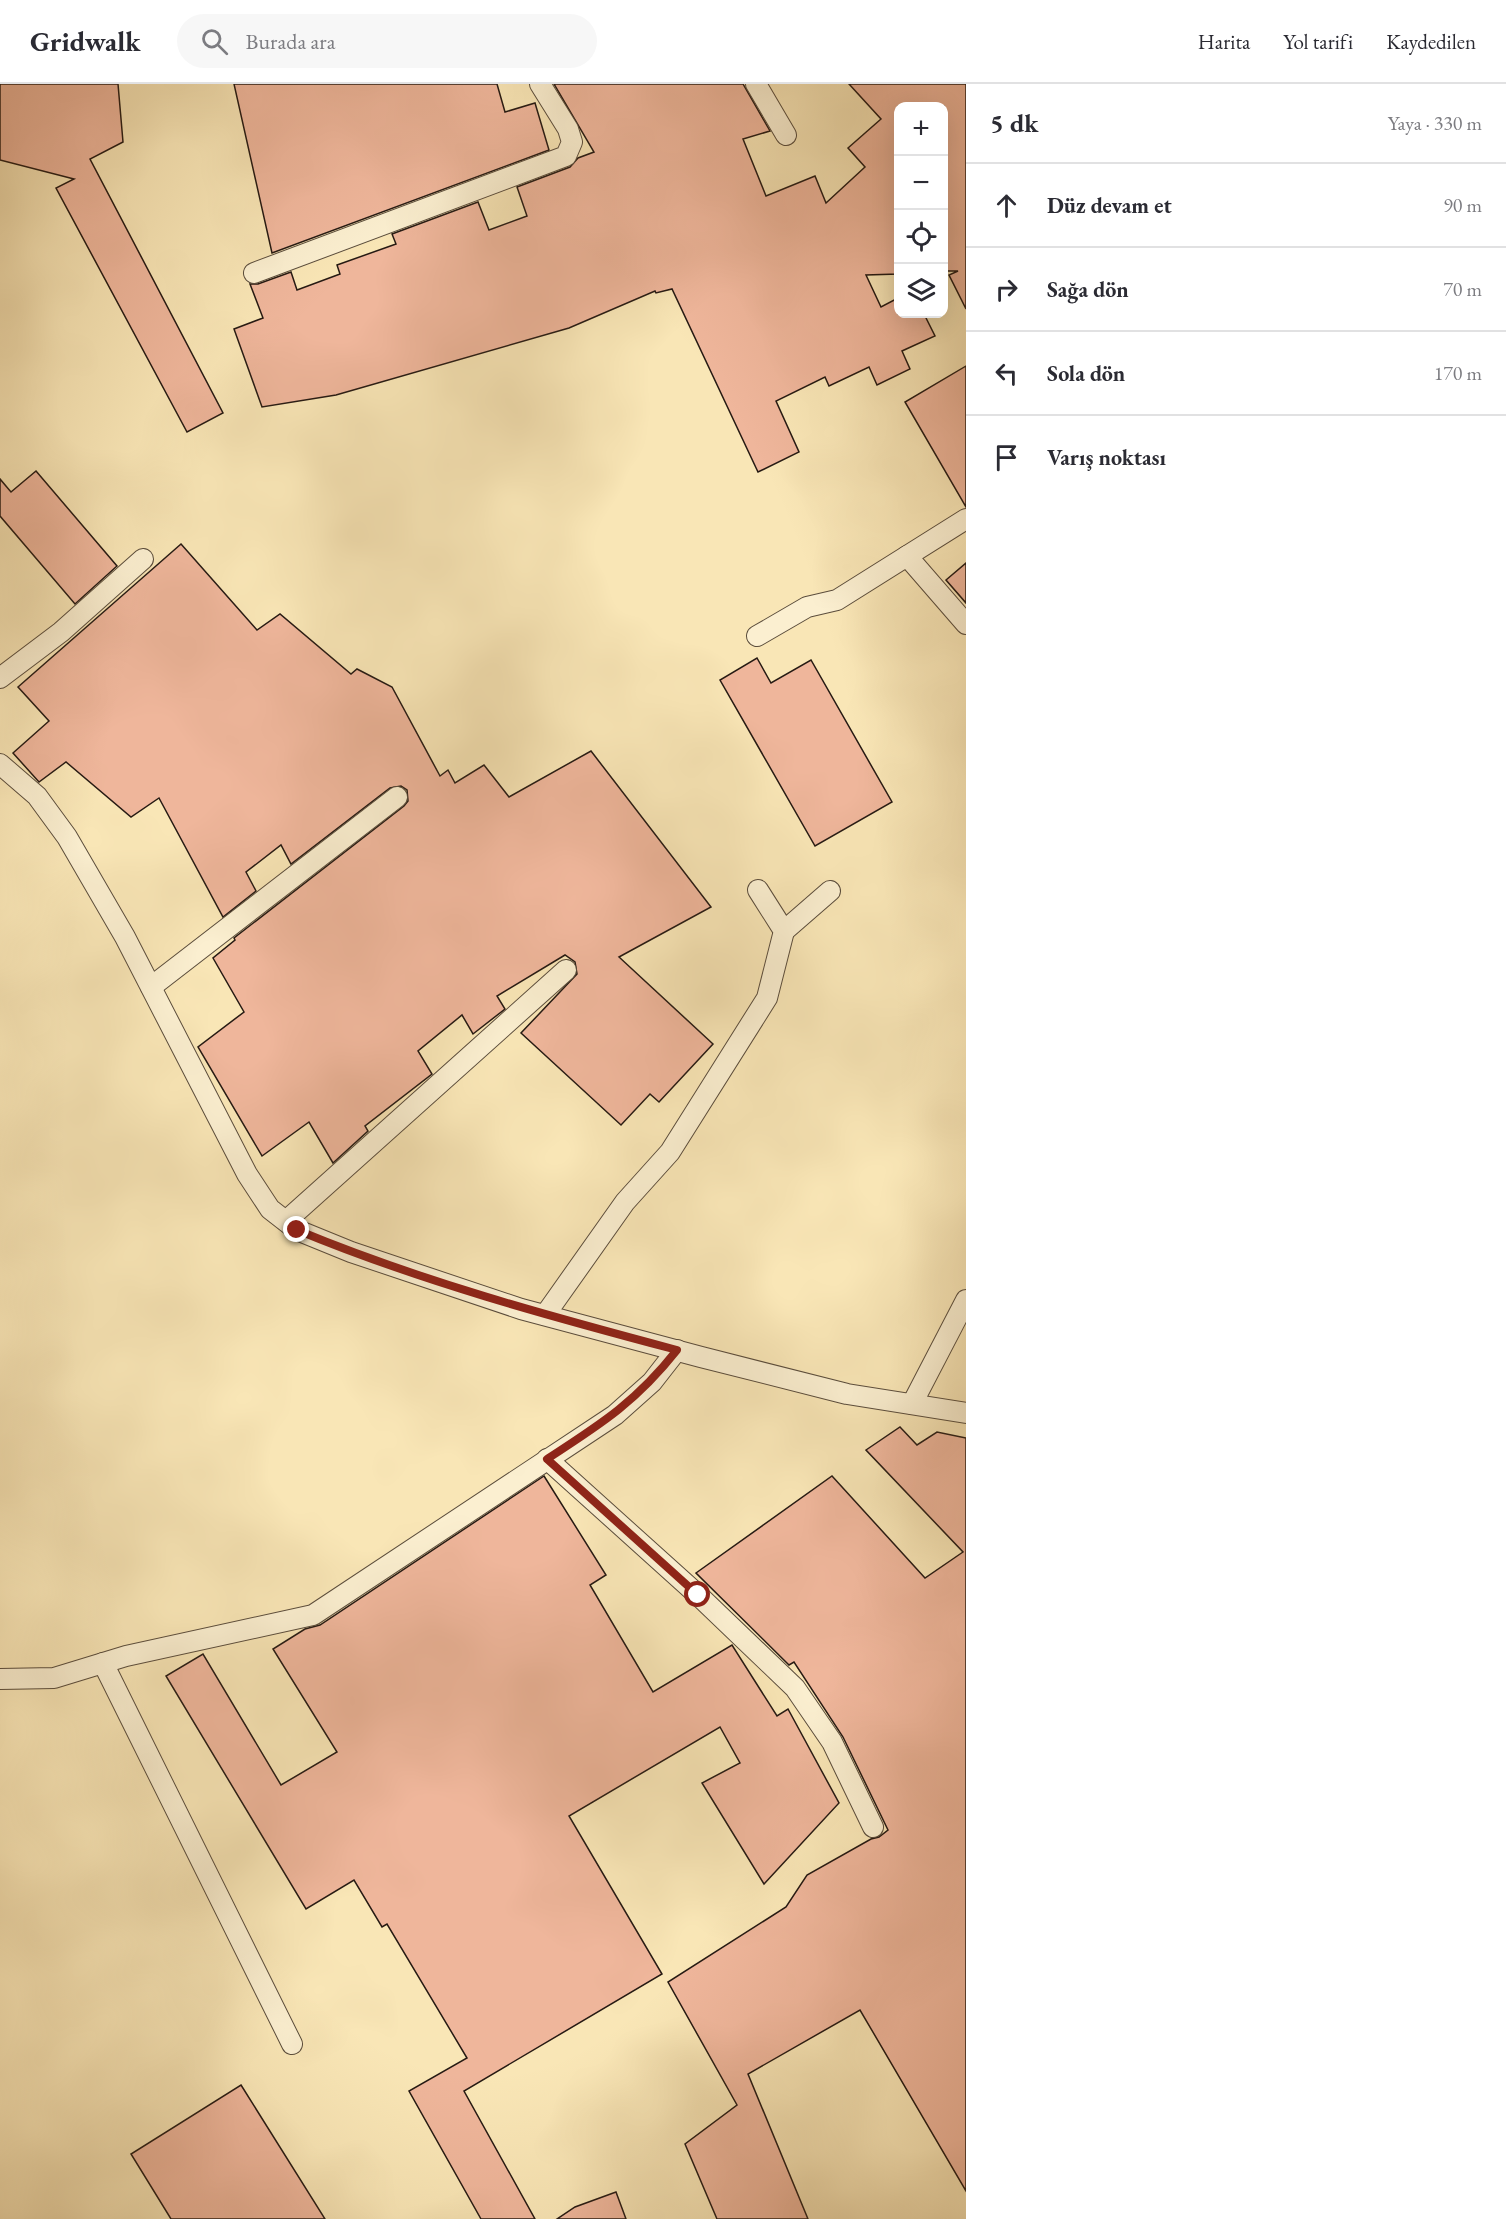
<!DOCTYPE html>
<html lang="tr">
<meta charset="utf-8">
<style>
body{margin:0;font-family:"EB Garamond",serif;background:#f7f7f7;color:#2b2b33}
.controls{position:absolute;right:18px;top:18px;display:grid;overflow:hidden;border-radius:12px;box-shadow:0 6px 24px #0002}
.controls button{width:54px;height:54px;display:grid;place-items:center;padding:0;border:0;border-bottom:2px solid #e1e1e2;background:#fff;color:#2b2b33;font:30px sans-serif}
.stop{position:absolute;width:18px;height:18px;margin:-14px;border:4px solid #8f2418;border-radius:50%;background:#fff}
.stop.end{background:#8f2418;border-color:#fff;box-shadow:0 2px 6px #0008}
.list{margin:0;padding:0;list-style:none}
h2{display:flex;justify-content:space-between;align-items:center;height:78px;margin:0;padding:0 24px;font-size:26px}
h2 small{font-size:20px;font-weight:400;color:#7c7c81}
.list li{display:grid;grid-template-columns:39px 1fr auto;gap:18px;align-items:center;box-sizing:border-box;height:84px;padding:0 24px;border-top:2px solid #e1e1e2}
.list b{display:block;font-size:22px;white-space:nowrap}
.list em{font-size:20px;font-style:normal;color:#7c7c81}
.icon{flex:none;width:33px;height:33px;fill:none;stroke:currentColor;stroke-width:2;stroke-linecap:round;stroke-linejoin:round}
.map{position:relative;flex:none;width:966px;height:2135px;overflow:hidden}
header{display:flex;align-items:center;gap:36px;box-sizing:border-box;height:84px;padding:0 30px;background:#fff;border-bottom:2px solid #e1e1e2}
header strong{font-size:28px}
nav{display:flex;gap:33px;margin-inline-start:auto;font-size:21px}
.search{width:420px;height:54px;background:#f7f7f7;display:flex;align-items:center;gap:15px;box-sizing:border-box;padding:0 21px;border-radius:33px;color:#7c7c81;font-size:22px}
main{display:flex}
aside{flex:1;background:#fff}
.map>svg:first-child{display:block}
.building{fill:#efb69b;stroke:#261a13;stroke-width:1.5}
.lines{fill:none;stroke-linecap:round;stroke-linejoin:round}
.minor-casing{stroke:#5b4d3c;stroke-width:22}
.minor{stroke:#fbefd0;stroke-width:20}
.route{stroke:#8f2418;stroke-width:8}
</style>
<header>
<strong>Gridwalk</strong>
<div class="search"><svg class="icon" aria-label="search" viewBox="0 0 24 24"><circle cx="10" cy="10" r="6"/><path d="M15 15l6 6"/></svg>Burada ara</div>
<nav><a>Harita</a><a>Yol tarifi</a><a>Kaydedilen</a></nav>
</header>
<main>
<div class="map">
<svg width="966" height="2135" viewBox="0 0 966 2135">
<rect width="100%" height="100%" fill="#f9e6b6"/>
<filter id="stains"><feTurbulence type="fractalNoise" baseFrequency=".00333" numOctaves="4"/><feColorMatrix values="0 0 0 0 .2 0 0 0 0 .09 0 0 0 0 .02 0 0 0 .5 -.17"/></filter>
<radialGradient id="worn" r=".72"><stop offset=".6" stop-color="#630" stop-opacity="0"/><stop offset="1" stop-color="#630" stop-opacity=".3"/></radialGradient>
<!-- building -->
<g class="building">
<path d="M0 0H118L123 58 90 75 223 329 187 348 56 104 74 95 0 76Z"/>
<path d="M234 0H497L505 28 535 19 549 66 272 169Z"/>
<path d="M554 0H743L770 47 743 55 766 112 815 92 826 119 865 83 848 64 881 35 849 0H966V225L949 191 958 187H944V22H898V190L866 191 881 223 898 214V230H924L935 252 902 267 910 285 877 301 869 283 829 302 825 293 776 317 799 368 758 388 672 205 656 209 655 207 569 244 336 311 262 323 234 245 263 234 250 200H258L291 188 297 206 340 190 337 181 396 160 392 150 478 118 489 146 527 132 517 103 570 83 578 74 594 68Z"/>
<path d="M966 282V423L905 318Z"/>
<path d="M36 387 117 482 75 520 0 432V395L11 408Z"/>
<path d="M181 460 257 546 280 530 351 590 357 585 392 603 440 692 448 686 455 699 484 681 509 713 591 667 711 823 619 873 713 960 659 1018 650 1010 621 1041 521 949 577 890 575 878 565 871 497 912 505 925 473 950 462 931 418 967 432 990 365 1042 368 1047 333 1079 309 1038 262 1072 198 963 244 928 213 874 235 856 234 854 404 722 408 717 407 706 401 702 390 704 291 780 281 761 246 788 256 807 223 833 159 714 131 733 66 678 39 698 13 669 49 637 18 603Z"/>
<path d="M966 479V519L946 496Z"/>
<path d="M757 574 771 599 811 576 892 718 815 762 720 596Z"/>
<path d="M900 1343 917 1361 937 1348 966 1354V2107L860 1926 748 1990 808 2135H717L685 2060 737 2021 668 1898 786 1823 807 1791 871 1755 879 1753 888 1746 843 1653 794 1578 789 1581 696 1489 832 1392 925 1494 963 1468 866 1366Z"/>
<path d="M544 1392 606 1491 590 1501 653 1608 732 1561 777 1632 788 1625 839 1719 764 1800 702 1699 740 1679 720 1643 569 1732 662 1890 464 2007 535 2135H481L409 2007 467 1974 387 1840 382 1843 354 1796 306 1825 166 1592 203 1570 281 1701 337 1668 273 1565 305 1545 320 1541Z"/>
<path d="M241 2001 325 2135H171L131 2070Z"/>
<path d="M616 2108 626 2135H557L575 2123Z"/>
</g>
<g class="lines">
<defs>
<g id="minor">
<path d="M756 0 786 51"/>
<path d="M254 189 566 72 572 58 568 45 540 0"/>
<path d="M907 472 966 540"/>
<path d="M757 552 807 523 837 516 966 435"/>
<path d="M0 594 61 548 143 475"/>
<path d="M0 680 37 712 67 753 125 853 247 1090 270 1125 297 1146 351 1168 521 1225 701 1273 847 1310 966 1329"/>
<path d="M784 847 830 807"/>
<path d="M151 903 397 713"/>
<path d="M286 1137 566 886"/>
<path d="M545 1231 625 1118 670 1068 767 914 784 847 758 806"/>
<path d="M912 1320 966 1216"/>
<path d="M547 1375 698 1511 795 1604 832 1658 873 1743"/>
<path d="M103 1579 292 1960"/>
<path d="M0 1595 54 1594 126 1572 313 1531 615 1331 652 1298 677 1266"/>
</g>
</defs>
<!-- minor casing -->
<use href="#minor" class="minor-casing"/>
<!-- minor -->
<use href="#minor" class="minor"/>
</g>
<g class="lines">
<!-- route -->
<path class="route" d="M297 1146C420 1197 549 1232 677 1266 636 1318 601 1340 547 1375L698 1511"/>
</g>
<rect width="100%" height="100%" filter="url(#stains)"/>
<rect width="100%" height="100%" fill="url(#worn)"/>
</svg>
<div class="controls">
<button>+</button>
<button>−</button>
<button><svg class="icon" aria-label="locate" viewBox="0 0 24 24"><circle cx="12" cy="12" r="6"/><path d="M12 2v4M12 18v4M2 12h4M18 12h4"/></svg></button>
<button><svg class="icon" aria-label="layers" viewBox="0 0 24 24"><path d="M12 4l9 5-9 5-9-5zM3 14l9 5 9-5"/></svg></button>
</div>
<div class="stop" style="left:698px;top:1511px"></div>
<div class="stop end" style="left:297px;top:1146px"></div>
</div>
<aside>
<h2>5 dk<small>Yaya · 330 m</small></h2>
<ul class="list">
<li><svg class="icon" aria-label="ahead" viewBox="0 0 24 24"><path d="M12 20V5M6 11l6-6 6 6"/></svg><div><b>Düz devam et</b></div><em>90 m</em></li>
<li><svg class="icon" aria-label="right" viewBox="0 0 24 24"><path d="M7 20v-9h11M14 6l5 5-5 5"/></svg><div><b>Sağa dön</b></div><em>70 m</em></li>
<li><svg class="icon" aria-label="left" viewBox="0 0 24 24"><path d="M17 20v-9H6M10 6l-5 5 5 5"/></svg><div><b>Sola dön</b></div><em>170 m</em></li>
<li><svg class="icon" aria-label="arrive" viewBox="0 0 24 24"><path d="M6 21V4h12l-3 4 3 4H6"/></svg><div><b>Varış noktası</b></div></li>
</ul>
</aside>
</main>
